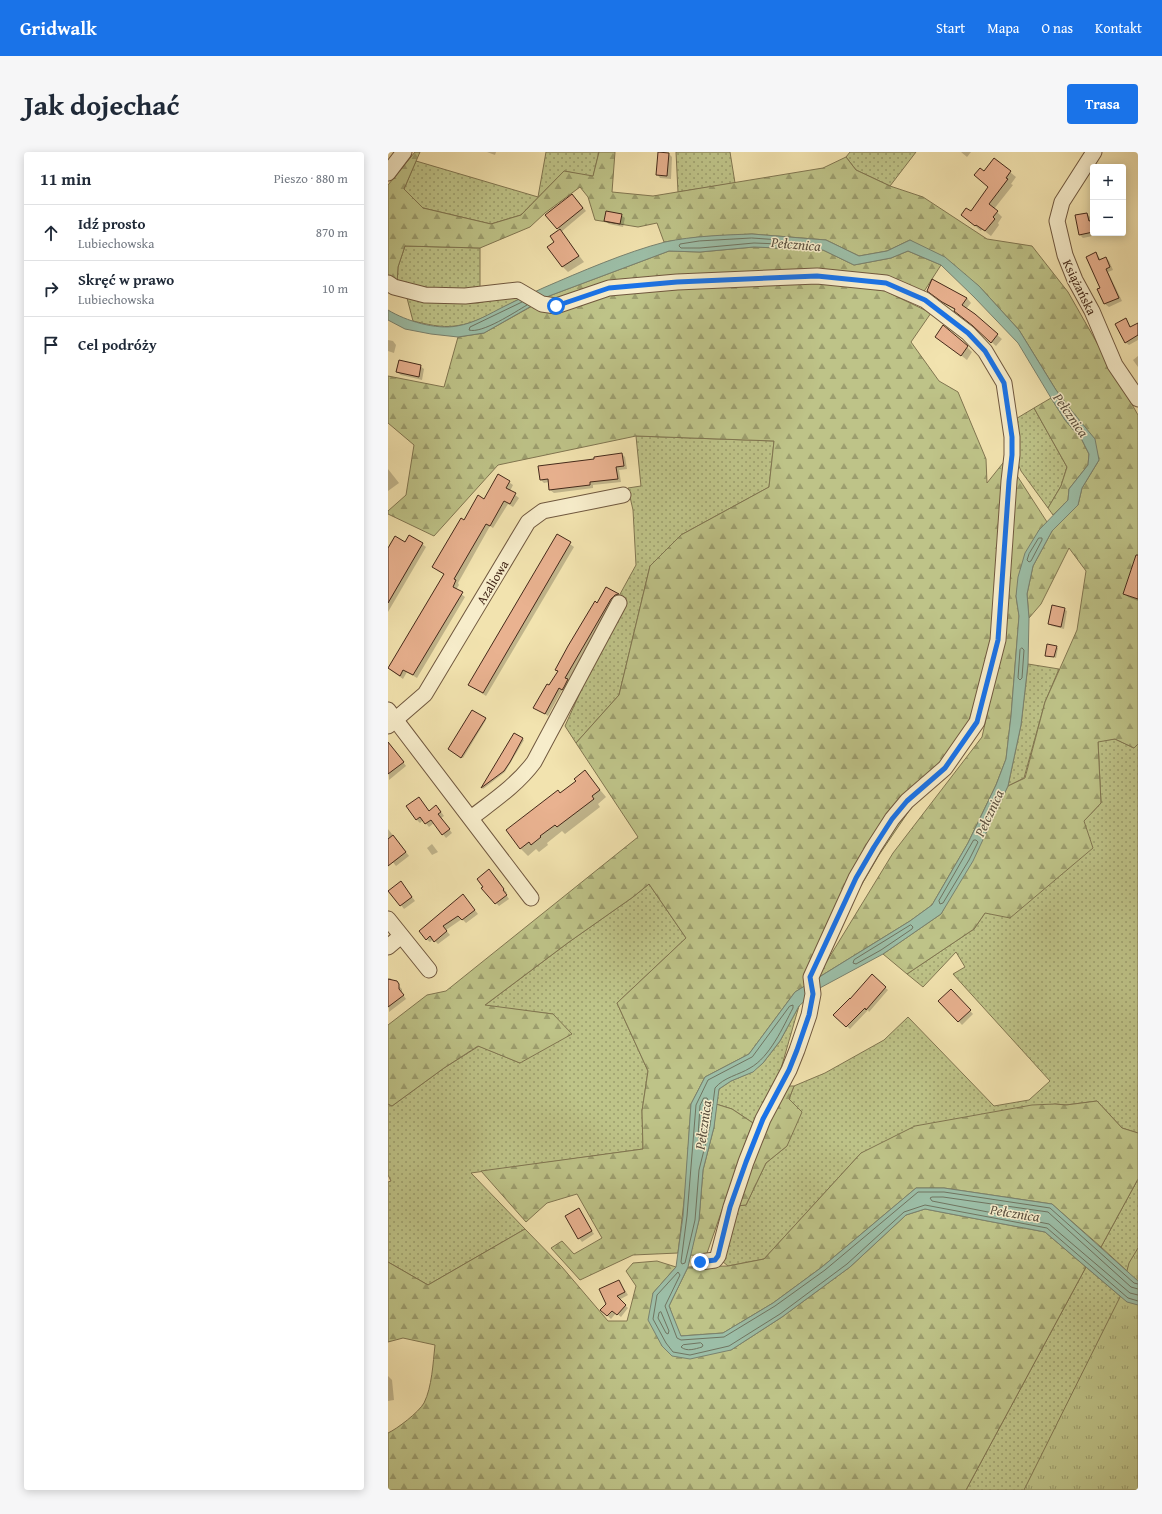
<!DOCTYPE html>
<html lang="pl">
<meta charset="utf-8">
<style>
body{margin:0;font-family:"Gentium Book Plus",serif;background:#f6f6f7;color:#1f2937}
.controls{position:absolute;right:12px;top:12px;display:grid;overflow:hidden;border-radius:4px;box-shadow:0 2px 10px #0003}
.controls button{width:36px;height:36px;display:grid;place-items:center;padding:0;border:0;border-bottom:1px solid #e0e1e3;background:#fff;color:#1f2937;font:20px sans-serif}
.stop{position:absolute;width:12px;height:12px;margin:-9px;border:3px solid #1a73e8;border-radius:50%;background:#fff}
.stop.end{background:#1a73e8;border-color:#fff;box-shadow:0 1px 4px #0008}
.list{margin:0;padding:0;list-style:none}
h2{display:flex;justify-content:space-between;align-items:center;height:52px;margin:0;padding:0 16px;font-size:17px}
h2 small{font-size:13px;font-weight:400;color:#747a83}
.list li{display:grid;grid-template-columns:26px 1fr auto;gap:12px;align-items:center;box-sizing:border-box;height:56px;padding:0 16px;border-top:1px solid #e0e1e3}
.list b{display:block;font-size:15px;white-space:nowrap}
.list p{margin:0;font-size:13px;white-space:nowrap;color:#747a83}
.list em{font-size:13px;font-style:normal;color:#747a83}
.icon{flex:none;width:22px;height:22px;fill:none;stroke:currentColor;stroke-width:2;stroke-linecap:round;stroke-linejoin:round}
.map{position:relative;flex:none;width:750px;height:1338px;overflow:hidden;border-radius:4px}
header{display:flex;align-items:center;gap:24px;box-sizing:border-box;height:56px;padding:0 20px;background:#1a73e8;color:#fff}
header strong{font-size:19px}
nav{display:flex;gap:22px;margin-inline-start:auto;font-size:14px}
.intro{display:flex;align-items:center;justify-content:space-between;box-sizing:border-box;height:96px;padding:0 24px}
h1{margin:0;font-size:28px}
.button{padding:10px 18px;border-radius:4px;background:#1a73e8;color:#fff;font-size:14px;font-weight:700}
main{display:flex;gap:24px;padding:0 24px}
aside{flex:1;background:#fff;border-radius:4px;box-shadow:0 2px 10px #0003}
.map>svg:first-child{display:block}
.grass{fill:url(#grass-dots);stroke:#817651}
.forest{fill:url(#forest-firs);stroke:#817651}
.park{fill:url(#park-tufts);stroke:#817651}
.water{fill:#9cbea7;stroke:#79826f}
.shadow{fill:#0003}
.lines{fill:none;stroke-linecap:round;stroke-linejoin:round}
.shore{stroke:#707460;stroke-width:1}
.building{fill:#e9b290;stroke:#44291a}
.minor-casing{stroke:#70583f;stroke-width:17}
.minor{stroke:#f7edcb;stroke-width:15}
.route{stroke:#1a73e8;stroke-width:5}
.labels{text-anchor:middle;stroke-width:3;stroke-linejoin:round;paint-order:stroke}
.street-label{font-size:13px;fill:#44291a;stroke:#f7edcb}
.water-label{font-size:14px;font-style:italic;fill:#5a4e3d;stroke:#f7edcb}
</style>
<header>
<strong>Gridwalk</strong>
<nav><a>Start</a><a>Mapa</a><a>O nas</a><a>Kontakt</a></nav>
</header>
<div class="intro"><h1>Jak dojechać</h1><a class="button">Trasa</a></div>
<main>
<aside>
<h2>11 min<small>Pieszo · 880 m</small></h2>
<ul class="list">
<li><svg class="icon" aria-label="ahead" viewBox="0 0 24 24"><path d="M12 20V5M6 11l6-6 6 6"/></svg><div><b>Idź prosto</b><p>Lubiechowska</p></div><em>870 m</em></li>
<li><svg class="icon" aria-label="right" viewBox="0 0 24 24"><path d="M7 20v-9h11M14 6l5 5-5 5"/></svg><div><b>Skręć w prawo</b><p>Lubiechowska</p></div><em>10 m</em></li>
<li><svg class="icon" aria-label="arrive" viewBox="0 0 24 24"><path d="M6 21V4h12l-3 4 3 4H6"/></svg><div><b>Cel podróży</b></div></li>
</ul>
</aside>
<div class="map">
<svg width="750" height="1338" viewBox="0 0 750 1338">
<defs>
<pattern id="grass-dots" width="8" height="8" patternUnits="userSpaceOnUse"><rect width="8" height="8" fill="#bec388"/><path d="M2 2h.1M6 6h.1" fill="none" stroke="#9c9e6e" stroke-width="1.8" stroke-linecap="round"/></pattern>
<pattern id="forest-firs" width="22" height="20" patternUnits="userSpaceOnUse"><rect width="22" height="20" fill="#bec388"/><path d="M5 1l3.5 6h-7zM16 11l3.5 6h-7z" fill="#9c9e6e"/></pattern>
<pattern id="park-tufts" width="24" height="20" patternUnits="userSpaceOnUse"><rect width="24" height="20" fill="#bec388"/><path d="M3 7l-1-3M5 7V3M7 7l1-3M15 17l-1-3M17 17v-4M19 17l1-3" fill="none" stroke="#9c9e6e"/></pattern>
</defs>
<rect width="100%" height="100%" fill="#f2e3af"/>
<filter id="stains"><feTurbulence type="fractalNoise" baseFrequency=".005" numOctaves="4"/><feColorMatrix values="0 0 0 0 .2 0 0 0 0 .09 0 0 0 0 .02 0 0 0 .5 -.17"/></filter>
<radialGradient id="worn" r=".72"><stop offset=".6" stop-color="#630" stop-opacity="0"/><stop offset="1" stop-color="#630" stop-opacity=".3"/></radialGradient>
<!-- grass -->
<g class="grass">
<path d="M158 0H211L205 25 176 19 133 63 103 72 35 56 16 37 28 9 150 45Z"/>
<path d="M288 0H342L347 31 290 40Z"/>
<path d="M462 0H528L502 34 468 18 458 5Z"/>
<path d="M17 94 92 96V137L38 139 9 132 10 115Z"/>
<path d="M127 142 135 145C115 155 90 172 67 174 53 176 38 172 25 169L19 146 50 150 90 151Z"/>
<path d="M646 256 679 315 673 334 660 356 633 319 628 307 626 268Z"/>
<path d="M248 284 386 289 381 335 293 383 262 414 231 543 188 591 177 574 208 505 239 451 231 444 248 413 245 358 240 336 253 334Z"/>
<path d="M640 512 671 517 657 550 636 626 620 634 633 573Z"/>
<path d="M727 587 746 596 750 592V981L734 976 709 949 678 953 667 952 473 1001 376 1107 340 1114 334 1109 349 1054 358 1053 378 1011 399 994 401 947 406 934 437 921 496 888 520 865 606 954 641 948 662 929 565 822 577 815 568 800 535 835 519 822 586 777 597 761 696 669 713 651 710 589Z"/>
<path d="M261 732 298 786 229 851 260 919 254 959 255 997 83 1021 137 1077 40 1133 0 1110V1030L3 1029 0 1023V952L4 954 56 916 91 894 132 911 165 862 96 854 181 790 245 745Z"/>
<path d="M411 854 390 927 365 971 344 957 328 952 331 937 343 929 364 920 375 911 392 889Z"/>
<path d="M750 1027V1129L713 1095Z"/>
<path d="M698 1115 739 1150 641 1338H578Z"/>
</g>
<!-- forest -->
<g class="forest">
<path d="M27 0H32L16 37 35 56 103 72 133 63 176 19 205 24 211 0H227L224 40 265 44 435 16 458 5 468 18 502 34 535 45 599 87 644 94 680 140 750 263V592L746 596 727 587 710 590 713 651 696 669 705 696 622 766 597 761 586 777 519 822 495 802 553 762 620 634 637 626 657 550 689 478 698 419 681 396 653 452 641 466 639 442 645 414 664 379 690 353 694 336 711 308 683 258 668 238 631 178 591 134 522 88 499 99 471 104 438 88 364 82 311 85 276 90 269 71 250 75 207 68 200 45 192 35 157 61 142 75 92 96 17 94 10 115 9 132 0 126V33Z"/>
<path d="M366 95 435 98 466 113 503 106 520 99 553 113 535 141 430 118 170 149 154 148 161 144 281 99 312 100Z"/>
<path d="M429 128 497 139 543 161 523 190 551 229 570 240 598 307 599 331 619 306 604 489 595 524 580 572 491 703 419 826 417 834 407 840 361 902 317 925 303 952 298 1032 290 1101 245 1103 192 1128 163 1096 174 1089 186 1102 214 1086 189 1042 159 1051 138 1070 93 1019 255 997 254 959 260 919 229 851 298 786 261 732 245 745 181 790 97 853 165 862 184 882 132 911 90 894 56 916 4 954 0 952V873L39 843 58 839 250 685 188 591 231 543 262 414 293 383 381 335 386 289 248 284 110 313 46 384 0 362V359L18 343 26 293 0 271V224L56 235 70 185 96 181 146 153 221 143 293 136Z"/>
<path d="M663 246 677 268 694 288 701 302 700 313 681 337 680 348 665 363 660 356 673 334 679 315 646 256Z"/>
<path d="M626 319 659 370 651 378 628 444 631 464 623 564 618 607 608 633 580 691 544 753 522 769 428 827 505 701 594 585 615 490Z"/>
<path d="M398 934H406L401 947 414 960 399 994 378 1011 358 1053 349 1054 363 1012Z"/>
<path d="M709 949 734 976 750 981V1027L713 1095 664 1052 556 1036H528L434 1115 385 1151 335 1181 292 1184 281 1154 300 1115 340 1114 376 1107 473 1001 527 974 644 953 667 952 678 953Z"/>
<path d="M328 952 344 957 365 971 358 989 318 1104 302 1103 311 1068 315 1018 326 975Z"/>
<path d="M537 1057 657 1080 698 1115 578 1338H0V1281C9 1277 31 1260 36 1251 44 1235 45 1211 47 1193L15 1186 0 1190V1110L40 1133 137 1077 174 1115 220 1169H239L248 1134 238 1119 245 1111 269 1109 288 1115 265 1141 274 1194 343 1198 394 1165 462 1115 518 1063Z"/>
</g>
<!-- park -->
<path class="park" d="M750 1096V1338H636L732 1145 741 1111Z"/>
<!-- water -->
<path class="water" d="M364 82 438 88 471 104 499 99 522 88 557 105 591 134 631 178 668 238 683 258 707 287 711 308 694 336 690 353 664 379 645 414 639 442 641 466 640 512 633 573 620 634 585 709 553 762 495 802 430 837 411 854 392 889 375 911 365 920 343 929 331 937 326 975 315 1018 311 1068 300 1115 281 1154 293 1184 335 1181 385 1151 434 1115 528 1036H556L664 1052 750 1129V1153L739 1150 657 1080 537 1057 518 1063 462 1115 394 1165 343 1198 302 1207 284 1204 274 1194 260 1168 265 1141 288 1115 295 1064 303 952 317 925 361 902 407 840 522 769 544 753 580 691 608 633 618 607 623 564 631 464 628 444 630 425 637 401 651 378 680 348 681 337 700 313 701 302 694 288 677 268 663 246 630 191 586 145 553 113 520 99 503 106 466 113 435 98 366 95 312 100 281 99 161 144 96 181 70 185 43 182 17 177 0 168V158C18 169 48 178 69 174 87 171 101 162 117 154 129 148 142 142 155 136 192 120 238 100 277 90 305 84 335 83 364 82Z"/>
<!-- shadow -->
<g class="shadow">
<path d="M99 0H108L107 3Z"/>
<path d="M573 0H583L579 5Z"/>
<path d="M281 2 284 5 283 27 272 26 269 22Z"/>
<path d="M606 7 628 25 623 32 625 33 606 57 614 65 610 71 611 73 603 84 594 77 593 79 574 63 583 60 601 35 587 23 596 20Z"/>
<path d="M187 46 198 59 173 80 196 110 180 120 174 114 168 90 172 78 159 63Z"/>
<path d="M699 62 703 66V70L705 69V81H714V82L695 86 692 83Z"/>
<path d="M233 63 237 66 235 75 221 72 217 69Z"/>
<path d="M708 101 713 108 718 106 721 109 725 118 720 120 734 149 721 155 717 152 711 138 713 136Z"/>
<path d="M545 129 579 146 583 151 578 157 614 187 608 194 567 158 560 154 540 139Z"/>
<path d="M737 167 743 175 750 174V188L741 193 737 190Z"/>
<path d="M548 184 579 195 584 200 579 208Z"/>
<path d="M0 188 5 189 8 193 6 201 0 199Z"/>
<path d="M750 204V215L745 208Z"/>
<path d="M32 214 36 217 34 228 13 223 9 220Z"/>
<path d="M234 302 237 305 239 317 231 318 233 330 205 333V336L166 341 162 338 161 330 156 331 153 328 207 308Z"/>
<path d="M0 317 11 331 0 339Z"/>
<path d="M111 323 125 333 122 339 131 346 125 355 120 352 105 376 102 374 70 431 71 433 68 438 77 445 29 526 19 520 15 527 1 517 57 422 46 415 76 369 96 348Z"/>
<path d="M169 383 186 395 98 544 82 533Z"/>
<path d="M17 391 34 392 38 395 0 460V398Z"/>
<path d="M750 417V449L740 445 737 442Z"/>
<path d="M219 436 232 445 226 450 180 529 182 531 177 540 174 538 160 564 146 555 162 535 170 520 168 518Z"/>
<path d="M676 457 679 459 676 477 664 474 661 472Z"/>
<path d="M668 495 670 496 668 506 658 503Z"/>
<path d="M97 567 98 568 75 606 62 599Z"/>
<path d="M127 582 136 588 117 620 95 637 94 636Z"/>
<path d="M0 600H8L18 614 1 628Z"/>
<path d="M197 620 218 645 210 652 212 655 177 682 174 679 159 691 160 693 151 700 148 697 140 704 132 696 170 639 173 642 189 629Z"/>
<path d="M33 649 42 660 51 657 56 664 53 666 64 681 58 686 46 671 41 675 35 668 32 671 29 668 19 655Z"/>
<path d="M0 677 21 704 8 714 0 704Z"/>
<path d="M44 692 50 700 44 703 39 696Z"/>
<path d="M105 722 119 741H117L121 747 111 754 108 751Z"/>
<path d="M16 734 27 749 16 757 13 753Z"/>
<path d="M78 747 90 762 78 771 74 767 58 778 62 783 50 792 45 787 42 790 38 787Z"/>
<path d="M484 824 500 838 481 860 480 858 462 877 447 863 463 848Z"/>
<path d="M2 826 14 837V841L18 847 1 860 0 827Z"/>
<path d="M563 839 585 862 574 873 552 849Z"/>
<path d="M191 1058 206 1082 194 1090 191 1086Z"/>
<path d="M231 1129 240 1143 231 1148 240 1156 233 1165 228 1161 223 1167 214 1158 220 1152Z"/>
<path d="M0 1224 4 1228 6 1248 0 1249Z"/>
</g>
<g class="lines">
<!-- shore -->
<g class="shore">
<path d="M364 86 392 88 394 90 392 92 366 91 312 96H293L291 94 292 92 311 89Z"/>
<path d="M134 150 82 175 81 178C94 182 127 160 139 153"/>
<path d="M651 386H654V388L643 409 641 410 639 408 641 402Z"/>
<path d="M634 496 636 498 634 526 632 528 630 526 632 498Z"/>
<path d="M586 688H588L590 690 581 708 555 751 552 752 551 749Z"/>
<path d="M523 773 525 775 524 777 493 798 468 812 465 811 466 808Z"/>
<path d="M402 854 405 853V856C395 875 382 905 362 916 351 923 336 925 327 936L322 974 311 1018 307 1068 297 1111 294 1112 293 1110 299 1064 308 953 320 928 364 905Z"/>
<path d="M316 946H319L320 948 317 973 314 985 312 986 310 985 312 954Z"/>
<path d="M750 1132 746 1131 662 1056 556 1040H530L437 1118 387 1154 336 1185 293 1188 289 1186 277 1154 292 1123 290 1120 269 1143 265 1167 278 1191 285 1200 302 1203 341 1194 392 1162 459 1112 516 1060 537 1053 659 1076 740 1146 750 1149"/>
<path d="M750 1137 743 1135 660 1060 555 1045H544L542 1046 544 1049 661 1072 742 1141 750 1143"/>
<path d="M273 1160 281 1179 280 1182 278 1181 270 1166 271 1161Z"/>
<path d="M313 1191 315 1193 314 1195C307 1197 299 1200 293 1195L295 1193Z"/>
</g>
</g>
<!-- building -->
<g class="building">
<path d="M270 0 281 1 279 24 268 23Z"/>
<path d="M606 6 623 19 618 26 620 27 601 52 610 59 605 65 607 67 597 79 588 73 587 74 573 63 578 56 583 59 600 35 586 23 592 16 596 19Z"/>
<path d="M184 42 195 56 169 77 157 63Z"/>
<path d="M218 59 234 62 232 72 216 69Z"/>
<path d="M699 61 701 69 705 68V80L691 83 687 63Z"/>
<path d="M172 77 191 104 174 115 159 95 166 90 162 84Z"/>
<path d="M708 100 711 108 718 105 722 115 718 117 731 146 716 152 709 137 712 136 698 105Z"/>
<path d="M544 127 579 146 574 153 587 162 610 182 603 191 585 174 566 159 567 157 554 150 539 139Z"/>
<path d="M738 166 742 175 750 171V183L737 191 727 172Z"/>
<path d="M555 173 580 194 573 204 547 185Z"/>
<path d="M11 208 33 213 31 225 8 220Z"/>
<path d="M234 301 236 314 228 315 230 327 202 330V333L161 338 160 327 152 328 150 314 206 307V305Z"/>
<path d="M110 322 122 329 118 336 128 341 122 352 116 349 102 374 98 372 84 396 66 427 68 428 65 435 75 440 25 523 15 518 12 524 0 516 56 422 44 415 73 366 76 368 90 343 96 347Z"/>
<path d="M169 382 183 390 95 541 80 533Z"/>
<path d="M21 383 35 391 0 451V396L7 384 17 390Z"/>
<path d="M748 403H750V447L735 442Z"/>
<path d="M218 435 231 442 227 443 223 447 177 526 180 527 176 535 174 538 171 536 157 562 145 556 159 532 161 533 170 519 167 518 180 494 207 449 209 451Z"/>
<path d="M664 453 677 456 673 475 660 472Z"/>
<path d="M659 492 669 494 666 505 657 504Z"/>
<path d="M84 558 98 566 73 606 60 597Z"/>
<path d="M126 581 135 586 122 610 116 619 93 636Z"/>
<path d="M0 590 16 610 0 622Z"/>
<path d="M197 618 212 638 204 644 206 647 169 675 167 673 152 684 153 685 143 693 141 690 132 697 118 678 170 638 172 641 188 629 186 627Z"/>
<path d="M31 645 41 659 48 653 53 660 50 662 62 677 54 683 43 668 37 672 32 665 28 668 18 654Z"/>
<path d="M5 683 18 700 0 714V687Z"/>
<path d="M101 717 116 737 115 738 119 743 107 752 93 736 95 735 89 727Z"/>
<path d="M13 729 24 745 12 754 0 739Z"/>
<path d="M75 742 87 758 74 768 70 764 55 774 59 779 46 790 42 784 38 788 31 779Z"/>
<path d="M484 822 498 835 478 858 477 856 458 875 445 863 462 846V847Z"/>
<path d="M0 827 9 829 11 832V837L16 843 0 855Z"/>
<path d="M563 837 583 858 570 870 550 849Z"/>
<path d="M191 1056 204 1079 190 1087 177 1064Z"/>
<path d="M231 1128 237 1140 229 1144 238 1153 229 1163 224 1159 219 1164 212 1158 218 1152 211 1137Z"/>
</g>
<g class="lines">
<defs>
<g id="minor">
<path d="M706 0 674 50 669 69 677 103 687 128 704 159 727 213 750 247"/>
<path d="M0 21 16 0"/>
<path d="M0 131 6 135 37 143 77 144 130 138 154 152 168 154 221 136 289 130 429 124 498 131 537 148 580 181 597 199 616 231 624 285V303L621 329 610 488 589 570 557 616 519 649 504 667 486 695 468 726 423 825 425 842 421 863 409 898 401 918 375 967 358 1010 343 1055 330 1104 327 1108 312 1110"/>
<path d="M0 558 143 746"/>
<path d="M0 574 37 542 140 370 155 359 235 343"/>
<path d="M83 666C105 649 129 633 146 610L231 451"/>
<path d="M0 767 41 818"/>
<path d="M0 795 13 784"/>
</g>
</defs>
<!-- minor casing -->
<use href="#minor" class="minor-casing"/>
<!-- minor -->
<use href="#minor" class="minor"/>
</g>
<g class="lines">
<!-- route -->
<path class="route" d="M168 154 221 136 289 130 429 124 498 131 537 148 580 181 597 199 616 231 624 285V303L621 329 610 488 589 570 557 616 519 649 504 667 486 695 468 726 422 825 425 842 421 863 409 898 401 918 375 967 358 1010 342 1055 330 1104 327 1108 312 1110"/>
</g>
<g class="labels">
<!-- street labels -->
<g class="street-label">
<text transform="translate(692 135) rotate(64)" y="5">Książańska</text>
<text transform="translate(104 430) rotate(-59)" y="5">Azaliowa</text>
</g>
<!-- water labels -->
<g class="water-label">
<text transform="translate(408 92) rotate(5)" y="5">Pełcznica</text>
<text transform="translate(683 263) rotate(55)" y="5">Pełcznica</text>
<text transform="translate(601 661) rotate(-65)" y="5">Pełcznica</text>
<text transform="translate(315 973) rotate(-82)" y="5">Pełcznica</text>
<text transform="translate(627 1061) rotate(9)" y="5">Pełcznica</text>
</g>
</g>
<rect width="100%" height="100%" filter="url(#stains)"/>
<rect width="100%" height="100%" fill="url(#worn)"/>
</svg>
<div class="controls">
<button>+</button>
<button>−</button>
</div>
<div class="stop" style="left:168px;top:154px"></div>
<div class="stop end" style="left:312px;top:1110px"></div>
</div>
</main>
